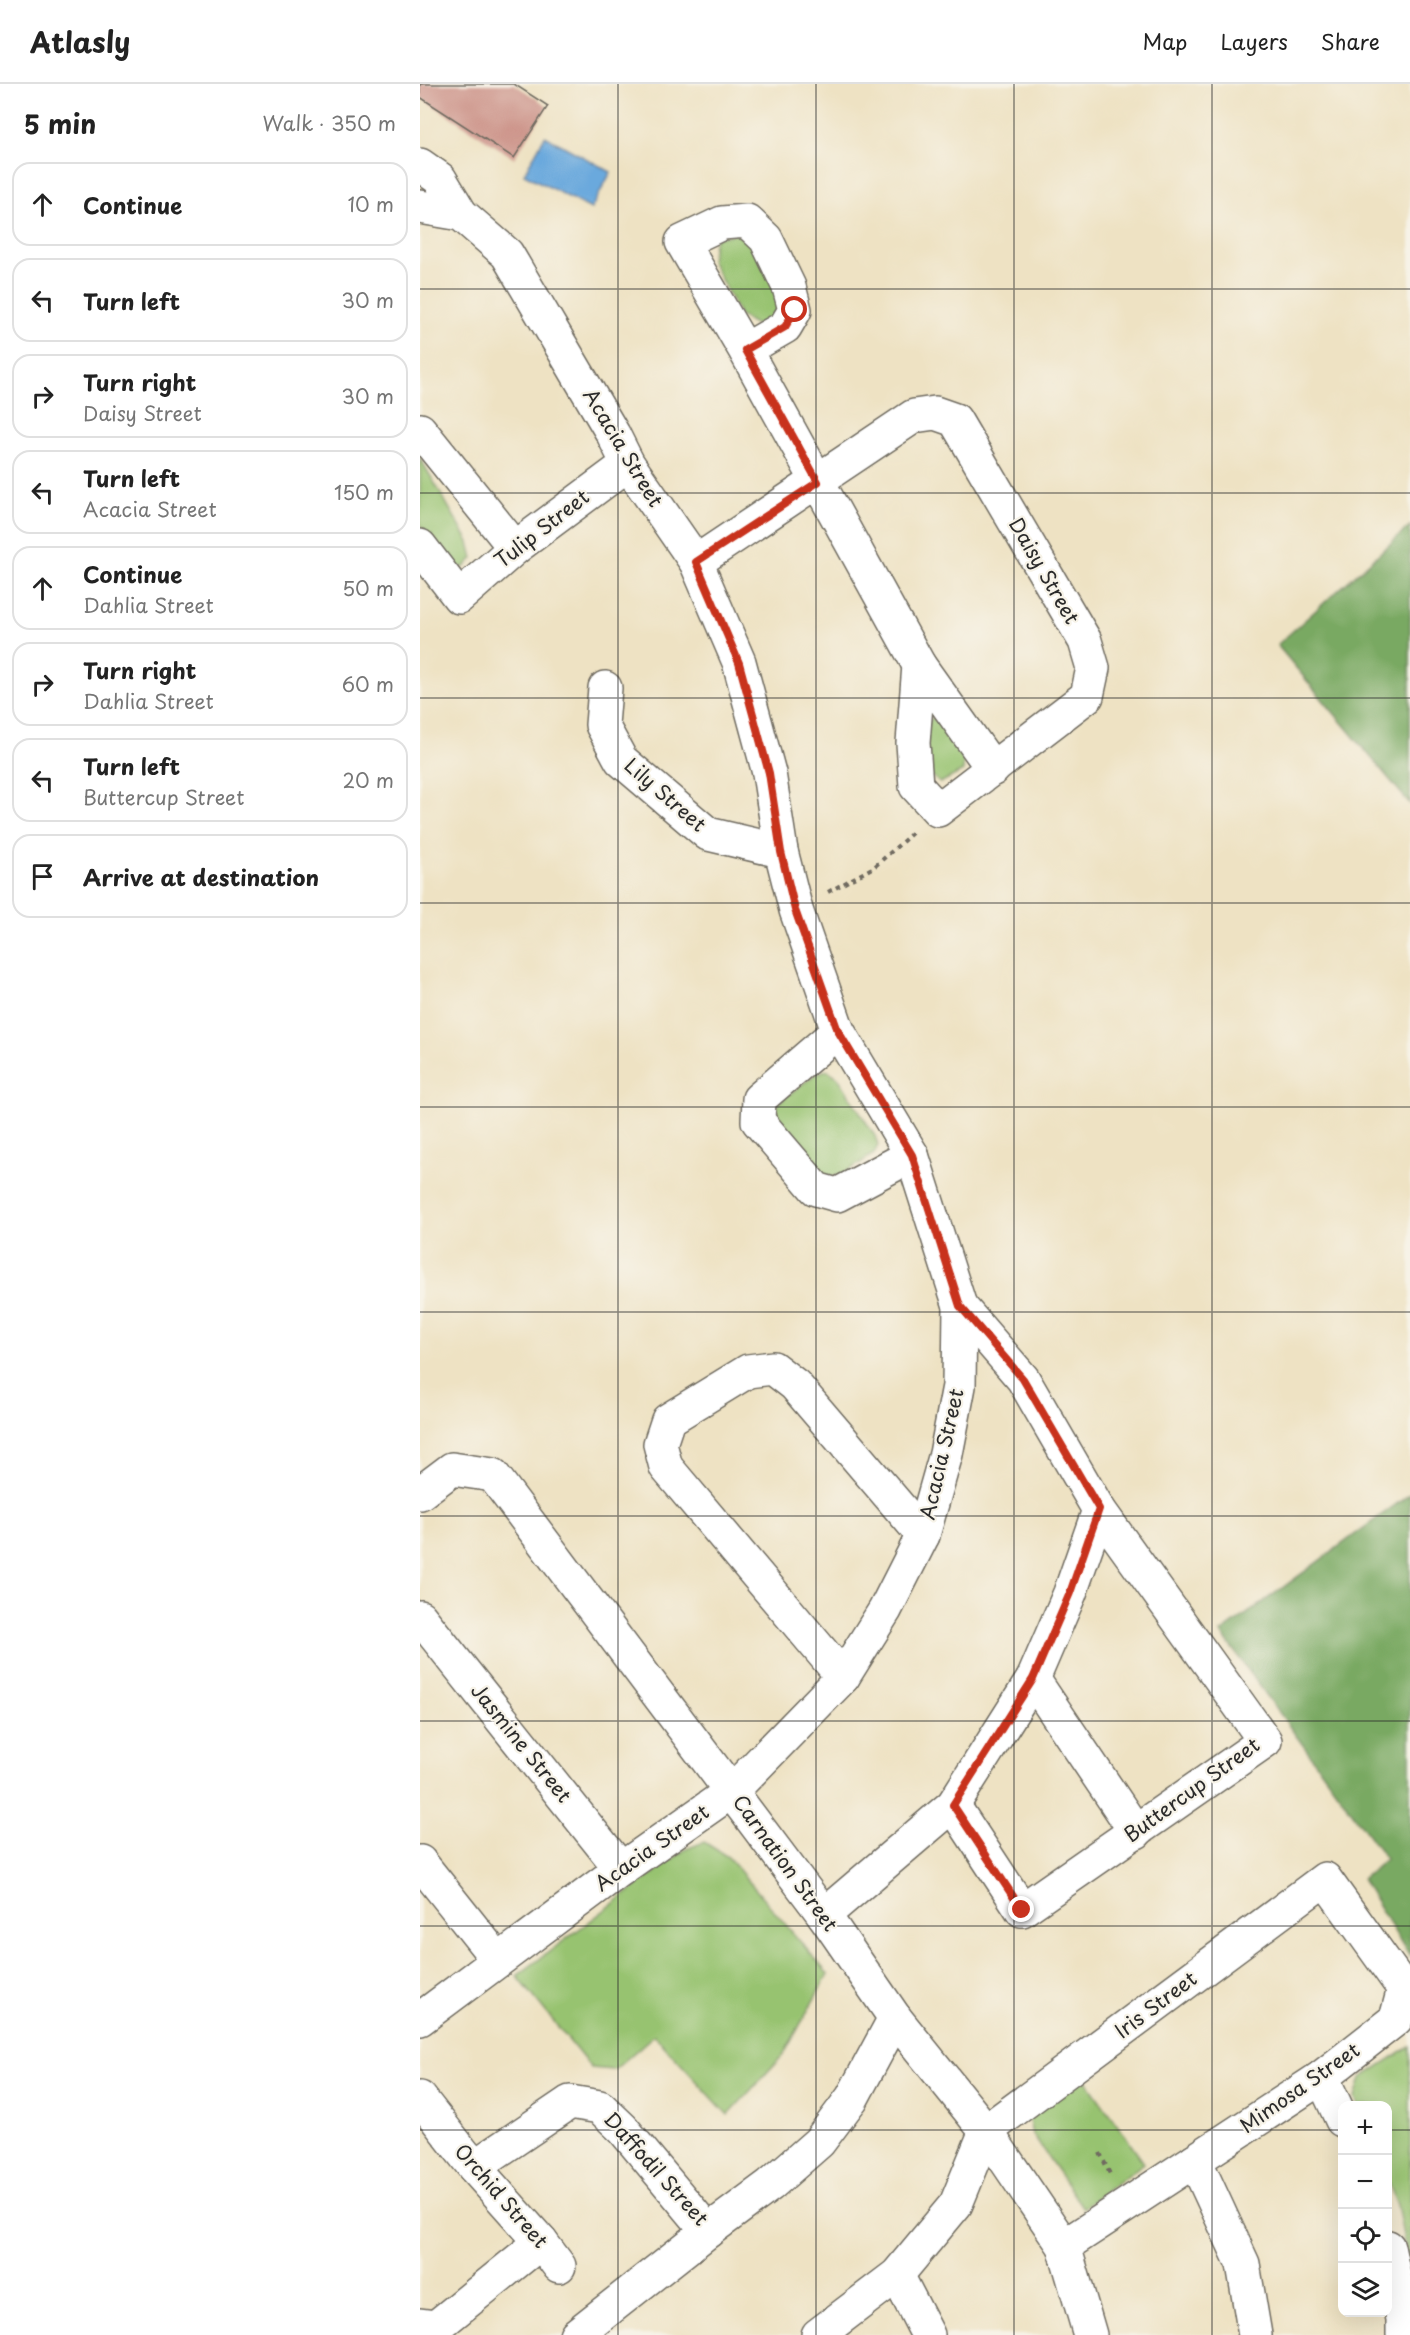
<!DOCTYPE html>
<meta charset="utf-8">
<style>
body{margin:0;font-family:"Playpen Sans",sans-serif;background:#f2f2f2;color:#222}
.controls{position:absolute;right:18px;bottom:18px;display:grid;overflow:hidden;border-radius:12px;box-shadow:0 6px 24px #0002}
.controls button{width:54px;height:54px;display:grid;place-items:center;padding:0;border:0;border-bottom:2px solid #e0e0e0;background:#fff;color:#222;font:30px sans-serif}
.stop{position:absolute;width:18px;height:18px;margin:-14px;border:4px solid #c8321e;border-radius:50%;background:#fff}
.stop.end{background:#c8321e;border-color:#fff;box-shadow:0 2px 6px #0008}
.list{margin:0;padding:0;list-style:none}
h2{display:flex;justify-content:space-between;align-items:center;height:78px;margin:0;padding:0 24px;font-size:26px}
h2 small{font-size:20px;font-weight:400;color:#767676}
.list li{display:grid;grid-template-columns:39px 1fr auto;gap:18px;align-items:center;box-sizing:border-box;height:84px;margin:0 12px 12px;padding:0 12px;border:2px solid #e0e0e0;border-radius:18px}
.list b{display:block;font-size:22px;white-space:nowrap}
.list p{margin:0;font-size:20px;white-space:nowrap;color:#767676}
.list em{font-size:20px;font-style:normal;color:#767676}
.icon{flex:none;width:33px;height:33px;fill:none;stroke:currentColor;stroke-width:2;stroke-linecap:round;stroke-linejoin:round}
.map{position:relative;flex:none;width:990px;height:2251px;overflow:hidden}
header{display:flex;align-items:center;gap:36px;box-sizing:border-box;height:84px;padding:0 30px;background:#fff;border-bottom:2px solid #e0e0e0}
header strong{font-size:28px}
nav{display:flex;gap:33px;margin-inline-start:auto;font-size:21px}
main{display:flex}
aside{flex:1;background:#fff}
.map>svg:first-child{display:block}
.green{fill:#97c370;stroke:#61774e;stroke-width:1.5}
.forest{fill:#79a962;stroke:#526a46;stroke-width:1.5}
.water{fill:#6ba9dd;stroke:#4b6a84;stroke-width:1.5}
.building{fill:#cd958b}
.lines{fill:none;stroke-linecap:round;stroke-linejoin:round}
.minor-casing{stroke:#6f6b60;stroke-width:36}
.path{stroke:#6f6b60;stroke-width:4;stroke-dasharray:4.5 4.5;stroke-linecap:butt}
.minor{stroke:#fff;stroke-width:33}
.route{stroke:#c8321e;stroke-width:8}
.grid{fill:none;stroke:#2b2b2b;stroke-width:1.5;stroke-opacity:0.55}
.labels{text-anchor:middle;stroke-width:4.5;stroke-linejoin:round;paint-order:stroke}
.street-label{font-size:20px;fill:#2b2b2b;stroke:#f7f3e8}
</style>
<header>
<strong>Atlasly</strong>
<nav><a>Map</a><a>Layers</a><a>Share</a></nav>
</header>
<main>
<aside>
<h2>5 min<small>Walk · 350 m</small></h2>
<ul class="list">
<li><svg class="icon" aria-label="ahead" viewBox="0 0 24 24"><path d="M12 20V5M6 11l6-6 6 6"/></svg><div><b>Continue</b></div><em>10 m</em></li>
<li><svg class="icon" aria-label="left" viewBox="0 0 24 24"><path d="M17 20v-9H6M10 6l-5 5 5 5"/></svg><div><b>Turn left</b></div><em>30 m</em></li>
<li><svg class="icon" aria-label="right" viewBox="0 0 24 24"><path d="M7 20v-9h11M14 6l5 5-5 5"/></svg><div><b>Turn right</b><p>Daisy Street</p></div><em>30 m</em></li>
<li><svg class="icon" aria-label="left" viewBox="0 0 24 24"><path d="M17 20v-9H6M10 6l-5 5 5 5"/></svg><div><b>Turn left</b><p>Acacia Street</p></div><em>150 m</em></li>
<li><svg class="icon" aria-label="ahead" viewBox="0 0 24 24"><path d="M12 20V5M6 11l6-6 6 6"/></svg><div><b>Continue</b><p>Dahlia Street</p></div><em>50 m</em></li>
<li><svg class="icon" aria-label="right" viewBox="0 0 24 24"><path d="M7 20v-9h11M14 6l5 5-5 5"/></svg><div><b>Turn right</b><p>Dahlia Street</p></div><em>60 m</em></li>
<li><svg class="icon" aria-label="left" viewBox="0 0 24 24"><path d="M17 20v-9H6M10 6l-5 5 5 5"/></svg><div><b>Turn left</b><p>Buttercup Street</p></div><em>20 m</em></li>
<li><svg class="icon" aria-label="arrive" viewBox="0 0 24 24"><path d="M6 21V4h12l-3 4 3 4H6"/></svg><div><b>Arrive at destination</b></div></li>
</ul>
</aside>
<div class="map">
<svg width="990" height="2251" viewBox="0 0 990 2251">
<rect width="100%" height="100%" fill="#f7f3e8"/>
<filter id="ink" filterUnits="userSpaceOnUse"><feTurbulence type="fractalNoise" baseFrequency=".0167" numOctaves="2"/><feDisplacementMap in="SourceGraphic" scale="12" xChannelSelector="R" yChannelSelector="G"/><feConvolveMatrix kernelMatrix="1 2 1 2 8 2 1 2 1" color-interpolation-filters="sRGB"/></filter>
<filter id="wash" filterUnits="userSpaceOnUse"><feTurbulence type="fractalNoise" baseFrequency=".008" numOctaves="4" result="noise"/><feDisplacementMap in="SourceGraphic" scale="24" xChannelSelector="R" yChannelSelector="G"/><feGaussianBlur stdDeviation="1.35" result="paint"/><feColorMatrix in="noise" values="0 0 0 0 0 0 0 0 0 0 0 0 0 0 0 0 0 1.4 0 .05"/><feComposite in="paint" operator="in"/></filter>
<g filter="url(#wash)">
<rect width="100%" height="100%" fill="#eee2c3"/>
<!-- green -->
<g class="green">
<path d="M315 150 332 158 362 219 352 236 336 241 320 232 291 176 295 154Z"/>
<path d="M0 374 49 458 53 474 45 483H33L0 441Z"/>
<path d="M512 634 523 637 544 672 543 687 520 699 507 688 505 642Z"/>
<path d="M407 986 418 993 455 1052 458 1061 454 1070 421 1091 409 1092 401 1090 354 1035 359 1018 397 989Z"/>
<path d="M284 1758 308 1773 408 1890 364 1970 308 2031 234 1951 194 1986 171 1984 97 1892 266 1765Z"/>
<path d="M990 1962V2188L977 2121 968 2097V2022L938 2021 935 2014 941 1994Z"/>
<path d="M664 1994 724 2079 663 2124 612 2050 608 2033Z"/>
</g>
<!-- forest -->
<g class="forest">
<path d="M990 442V720L857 561Z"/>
<path d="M990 1410V1873L942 1795 966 1775 801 1549Z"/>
</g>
<!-- water -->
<path class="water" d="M125 52 191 88 171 125 104 90Z"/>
<g id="blocks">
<!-- building -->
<path class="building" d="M0 0H94L128 22 94 74 0 13Z"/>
</g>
</g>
<g filter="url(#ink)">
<use href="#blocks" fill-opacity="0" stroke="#6f6b60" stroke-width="1.5"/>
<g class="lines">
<defs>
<g id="minor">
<path d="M0 81 20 95 41 130 87 170 193 350 208 380 276 478 319 578 349 689 361 767 376 826 418 947 492 1071 540 1222 539 1302 526 1370 503 1451 465 1526 423 1593 312 1707 201 1785 0 1935"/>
<path d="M0 123 41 130"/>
<path d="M325 266 365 243 375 226 369 203 346 155 327 137 302 139 262 158 325 266 499 581 573 685"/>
<path d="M0 346 95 464"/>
<path d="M0 462 39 513 95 464 208 380"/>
<path d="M276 478 494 332 515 329 535 336 665 557 673 584 667 612 518 726 496 702 493 659 499 581"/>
<path d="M185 604 182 641 201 676 288 750 361 767"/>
<path d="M418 947 339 1015 338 1037 396 1105 417 1111 492 1071"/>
<path d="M0 1409 32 1385 73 1391 404 1831 475 1934 566 2047 644 2162 670 2251"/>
<path d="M0 1533 201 1785"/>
<path d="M423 1593 246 1383 240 1360 248 1336 328 1287 353 1284 375 1301 503 1451"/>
<path d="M613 1595 716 1748"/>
<path d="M533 1721 602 1826 845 1657 679 1426"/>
<path d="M0 1778 78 1876"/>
<path d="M404 1831 533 1721 613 1595 650 1509 679 1426 603 1295 540 1222"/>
<path d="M902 1993 922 2036"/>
<path d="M0 2014 54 2083 121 2158 139 2182"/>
<path d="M775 2076 823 2180 835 2251"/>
<path d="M54 2083 150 2018 180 2023 203 2045 288 2147 350 2101 399 2058 432 2014 475 1934"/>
<path d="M968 2163 983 2235V2251"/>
<path d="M477 2191 508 2251"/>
<path d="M0 2241 16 2243 121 2158"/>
<path d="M156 2251 288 2147"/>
<path d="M398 2251 477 2191 536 2120 566 2047 905 1795 984 1905 976 1935 902 1993 644 2162"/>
</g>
</defs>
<!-- minor casing -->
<use href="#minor" class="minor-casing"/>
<!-- path -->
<g class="path">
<path d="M408 808 454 783 492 749"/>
<path d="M680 2069 690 2090"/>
</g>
<!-- minor -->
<use href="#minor" class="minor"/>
</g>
</g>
<g class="lines" filter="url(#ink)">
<!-- route -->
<path class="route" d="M375 226 365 243 325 266 398 398 276 478 319 579 349 689 361 768 375 826 418 947 492 1071 540 1222 603 1295 679 1425 650 1509 613 1595 533 1721 602 1826"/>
</g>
<!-- grid -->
<path class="grid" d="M198 0V2251M396 0V2251M594 0V2251M792 0V2251M0 205H990M0 409H990M0 614H990M0 819H990M0 1023H990M0 1228H990M0 1432H990M0 1637H990M0 1842H990M0 2046H922M968 2046H990"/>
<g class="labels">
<!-- street labels -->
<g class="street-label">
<text transform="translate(203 364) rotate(59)" y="7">Acacia Street</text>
<text transform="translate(122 445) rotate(-38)" y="7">Tulip Street</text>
<text transform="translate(624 487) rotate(60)" y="7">Daisy Street</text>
<text transform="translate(245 711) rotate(41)" y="7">Lily Street</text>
<text transform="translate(522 1370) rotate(-77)" y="7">Acacia Street</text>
<text transform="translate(101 1659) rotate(51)" y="7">Jasmine Street</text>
<text transform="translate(772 1706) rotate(-36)" y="7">Buttercup Street</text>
<text transform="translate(232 1764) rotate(-35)" y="7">Acacia Street</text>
<text transform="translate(365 1779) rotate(54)" y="7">Carnation Street</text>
<text transform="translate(736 1921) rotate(-37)" y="7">Iris Street</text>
<text transform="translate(880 2004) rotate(-35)" y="7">Mimosa Street</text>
<text transform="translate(236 2085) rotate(48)" y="7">Daffodil Street</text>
<text transform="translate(81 2112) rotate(49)" y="7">Orchid Street</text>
</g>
</g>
</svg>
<div class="controls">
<button>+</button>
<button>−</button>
<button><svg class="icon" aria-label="locate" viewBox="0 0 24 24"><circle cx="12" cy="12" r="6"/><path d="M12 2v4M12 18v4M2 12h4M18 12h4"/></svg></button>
<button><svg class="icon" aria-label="layers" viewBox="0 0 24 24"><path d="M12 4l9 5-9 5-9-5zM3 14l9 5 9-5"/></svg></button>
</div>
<div class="stop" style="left:375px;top:226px"></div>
<div class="stop end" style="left:602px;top:1826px"></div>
</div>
</main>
